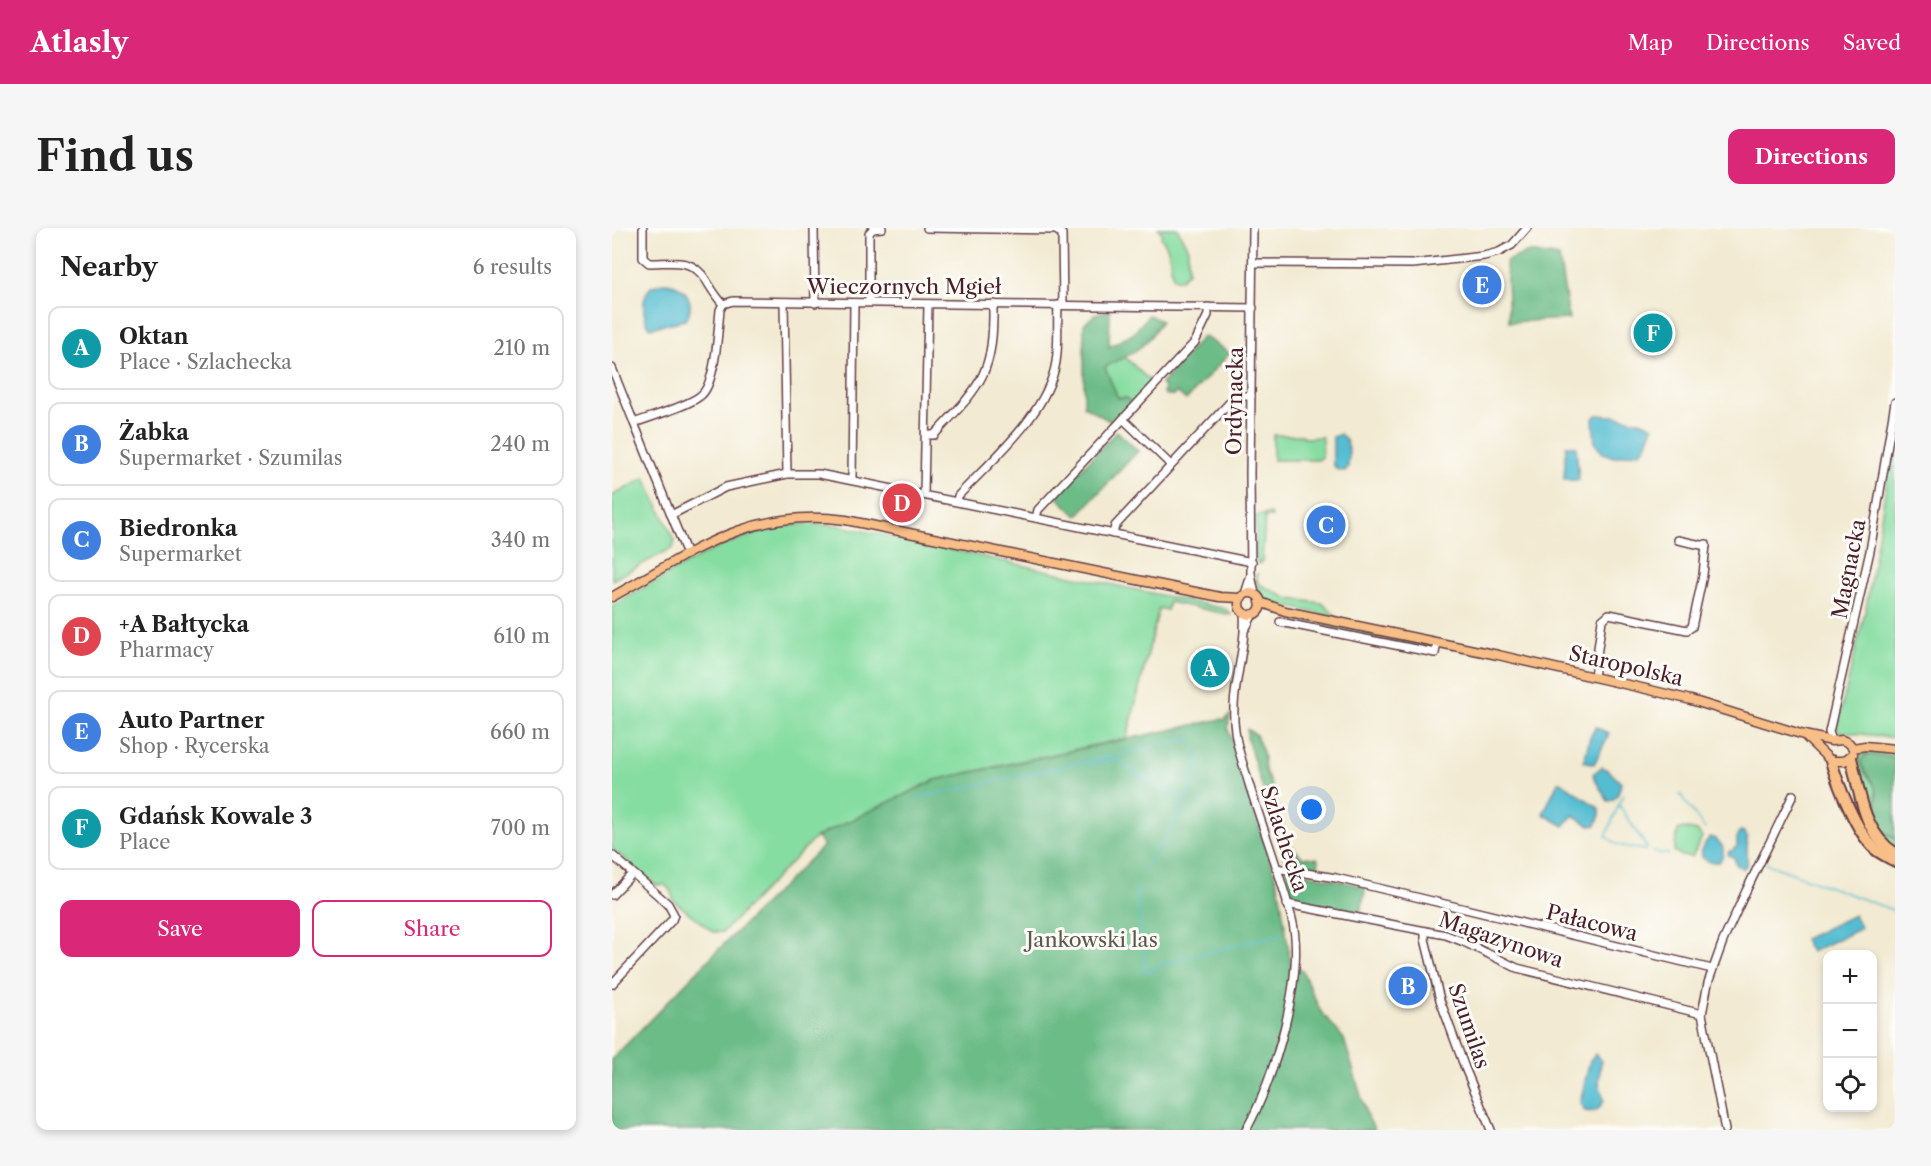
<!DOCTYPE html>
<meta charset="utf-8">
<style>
body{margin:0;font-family:"Libre Caslon Text",serif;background:#f6f6f6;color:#222}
.controls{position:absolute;right:18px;bottom:18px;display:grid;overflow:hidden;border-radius:12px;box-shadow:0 3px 9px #0003}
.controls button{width:54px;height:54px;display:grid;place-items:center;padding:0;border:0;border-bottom:2px solid #e0e0e0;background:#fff;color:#222;font:30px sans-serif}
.you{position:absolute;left:700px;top:582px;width:21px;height:21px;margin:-15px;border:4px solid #fff;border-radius:50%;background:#1a73e8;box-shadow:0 0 0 9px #1a73e833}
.badge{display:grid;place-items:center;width:39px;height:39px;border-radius:50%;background:#db2777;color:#fff;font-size:20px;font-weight:700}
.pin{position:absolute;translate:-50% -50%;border:3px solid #fff;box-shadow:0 2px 6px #0006}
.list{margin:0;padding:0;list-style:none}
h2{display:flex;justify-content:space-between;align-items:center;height:78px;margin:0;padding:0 24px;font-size:26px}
h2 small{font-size:20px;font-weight:400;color:#767676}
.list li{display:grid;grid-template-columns:39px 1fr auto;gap:18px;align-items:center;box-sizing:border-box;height:84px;margin:0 12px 12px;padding:0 12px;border:2px solid #e0e0e0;border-radius:12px}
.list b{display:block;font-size:22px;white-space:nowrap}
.list p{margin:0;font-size:20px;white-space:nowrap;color:#767676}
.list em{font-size:20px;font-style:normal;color:#767676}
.actions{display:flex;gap:12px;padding:18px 24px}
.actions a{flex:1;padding:14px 0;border:2px solid #db2777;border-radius:12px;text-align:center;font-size:21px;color:#db2777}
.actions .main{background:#db2777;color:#fff}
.icon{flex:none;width:33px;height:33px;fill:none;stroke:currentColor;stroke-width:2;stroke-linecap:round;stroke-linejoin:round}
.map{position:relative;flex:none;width:1283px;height:902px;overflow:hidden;border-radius:12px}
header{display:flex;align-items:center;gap:36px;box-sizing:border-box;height:84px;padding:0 30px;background:#db2777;color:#fff}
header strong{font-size:28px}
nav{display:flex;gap:33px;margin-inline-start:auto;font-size:21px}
.intro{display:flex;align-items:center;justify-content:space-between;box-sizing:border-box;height:144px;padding:0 36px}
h1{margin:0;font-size:42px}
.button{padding:15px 27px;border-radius:12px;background:#db2777;color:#fff;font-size:21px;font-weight:700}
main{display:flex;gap:36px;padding:0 36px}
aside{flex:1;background:#fff;border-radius:12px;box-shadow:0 3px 9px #0003}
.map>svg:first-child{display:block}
.green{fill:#86dda1;stroke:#687e66;stroke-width:1.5}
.forest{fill:#6cbc87;stroke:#5b6e59;stroke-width:1.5}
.water{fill:#55bdd2;stroke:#506e7e;stroke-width:1.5}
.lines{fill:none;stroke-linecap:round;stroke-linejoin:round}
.stream{stroke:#55bdd2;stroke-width:1.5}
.minor-casing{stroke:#633d44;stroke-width:10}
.major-casing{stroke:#633d44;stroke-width:11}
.highway-casing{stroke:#633d44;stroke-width:14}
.minor{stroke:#fff;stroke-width:7}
.major{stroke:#f7be87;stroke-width:8}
.highway{stroke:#f7be87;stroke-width:10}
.labels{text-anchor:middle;stroke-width:6;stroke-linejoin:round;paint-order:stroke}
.street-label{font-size:21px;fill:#4a1f2b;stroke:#fdfcf7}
.park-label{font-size:21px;fill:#5c584e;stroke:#fdfcf7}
</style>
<header>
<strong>Atlasly</strong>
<nav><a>Map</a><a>Directions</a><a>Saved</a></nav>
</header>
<div class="intro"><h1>Find us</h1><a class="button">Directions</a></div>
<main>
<aside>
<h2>Nearby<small>6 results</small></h2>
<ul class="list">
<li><span class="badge" style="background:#0f9aa8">A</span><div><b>Oktan</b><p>Place · Szlachecka</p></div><em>210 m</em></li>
<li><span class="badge" style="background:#3f7fe0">B</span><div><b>Żabka</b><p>Supermarket · Szumilas</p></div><em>240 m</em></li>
<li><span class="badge" style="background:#3f7fe0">C</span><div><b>Biedronka</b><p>Supermarket</p></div><em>340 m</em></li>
<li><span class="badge" style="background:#e0444e">D</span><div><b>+A Bałtycka</b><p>Pharmacy</p></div><em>610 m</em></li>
<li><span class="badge" style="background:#3f7fe0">E</span><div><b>Auto Partner</b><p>Shop · Rycerska</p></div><em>660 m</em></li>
<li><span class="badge" style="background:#0f9aa8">F</span><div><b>Gdańsk Kowale 3</b><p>Place</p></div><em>700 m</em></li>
</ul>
<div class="actions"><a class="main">Save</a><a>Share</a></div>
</aside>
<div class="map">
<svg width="1283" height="902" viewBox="0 0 1283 902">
<rect width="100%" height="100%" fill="#fdfcf7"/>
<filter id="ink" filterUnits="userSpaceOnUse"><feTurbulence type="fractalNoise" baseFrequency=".0167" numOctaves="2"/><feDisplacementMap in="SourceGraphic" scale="12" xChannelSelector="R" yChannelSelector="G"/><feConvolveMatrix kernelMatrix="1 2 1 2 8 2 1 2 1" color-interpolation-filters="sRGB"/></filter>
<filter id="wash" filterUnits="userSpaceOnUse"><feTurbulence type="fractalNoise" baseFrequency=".008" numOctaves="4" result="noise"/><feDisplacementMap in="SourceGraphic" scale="24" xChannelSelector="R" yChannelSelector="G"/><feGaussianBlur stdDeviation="1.35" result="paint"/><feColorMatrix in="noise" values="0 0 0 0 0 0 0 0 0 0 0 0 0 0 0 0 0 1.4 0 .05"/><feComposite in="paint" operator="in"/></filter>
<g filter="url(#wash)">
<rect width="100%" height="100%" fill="#f2ead2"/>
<!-- green -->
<g class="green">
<path d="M546 0H565L576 21V44L568 52 561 50C558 36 559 20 549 10L550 5Z"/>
<path d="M513 129 539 154 519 175 514 170H506L492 139Z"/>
<path d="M1283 205V510L1224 503 1254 380Z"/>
<path d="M661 207H690L693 210 710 209V229L706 232H661Z"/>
<path d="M33 250 63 313 61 320 0 352V268Z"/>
<path d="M659 286 660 289H653L650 333 646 336 644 332V288L647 287Z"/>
<path d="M190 296 224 297 613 381 620 387 557 374 555 382 547 380 515 510 323 552 204 609 111 704H101L61 672 60 664 53 657H44L0 621V378C61 344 119 303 190 296Z"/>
<path d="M645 345V352L647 356 677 371 710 375 726 390 653 373C647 365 640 355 645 345Z"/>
<path d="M676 387C686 388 694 393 704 396 712 398 720 398 728 398L819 417 821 419 818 422 680 393Z"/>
<path d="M1259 524 1283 526V529L1253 527 1252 544C1267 557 1262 560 1265 576 1267 586 1271 596 1273 606L1283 611V622L1262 599 1244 536 1248 527Z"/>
<path d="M1071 600 1085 603 1090 609 1080 629 1070 628 1062 623 1066 602Z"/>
</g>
<!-- forest -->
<g class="forest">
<path d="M917 24 947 29 957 91 897 94 894 33Z"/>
<path d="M498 82 497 119 521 106 537 87 549 93C531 123 522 124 493 139L506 170H514L519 175 501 195 472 178V96L484 86Z"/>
<path d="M591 108 618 125 574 172 565 164 562 167H554L551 164 553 161 549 156Z"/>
<path d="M505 203 526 223 465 288 444 268Z"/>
<path d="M618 487 616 501 667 660 679 736 690 742 708 782 732 811 755 888 763 902H0V831L106 722 212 617 204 609 323 552 609 491 612 492Z"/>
<path d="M635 501 644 507 651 524 653 542 660 559 676 614 690 629 705 630 707 633 705 642 674 634 635 511Z"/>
<path d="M1253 527 1283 529V611C1254 596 1270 584 1264 563 1261 551 1252 545 1248 534Z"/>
<path d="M674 641 754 659 748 685 679 670Z"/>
</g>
<!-- water -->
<g class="water">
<path d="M51 55C72 55 86 74 73 92L38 100C30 88 29 69 39 59Z"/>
<path d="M984 187 1002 188 1036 195 1041 199 1033 220 1027 224 1002 229 991 225 983 216 981 191Z"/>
<path d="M728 206C739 214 737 226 736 239L733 243 726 242 721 237V209Z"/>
<path d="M954 218H964L967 252H952Z"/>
<path d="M984 499 997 506 982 536 972 533 978 509Z"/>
<path d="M990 539 996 542 1009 555C1007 563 1006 572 996 573L982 550 981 546Z"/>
<path d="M946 554H949L988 581V587L984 597 978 598 961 587 952 598 931 586Z"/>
<path d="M1128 603 1132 604 1135 609V636L1131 641 1124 636 1122 629 1116 627 1117 623H1120L1125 618V608Z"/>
<path d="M1098 609C1110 613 1116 623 1107 634H1097L1090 629C1088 621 1093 615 1098 609Z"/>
<path d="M1242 687 1249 700 1199 724 1192 711Z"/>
<path d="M983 826 989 832 987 855 992 873C986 882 984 885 973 883L968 875 978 832Z"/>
</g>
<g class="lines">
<!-- stream -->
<g class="stream">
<path d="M474 534 477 537 507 532C524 551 552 557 571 573"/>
<path d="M1068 566 1093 601"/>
<path d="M306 570 577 511 578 513"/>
<path d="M1007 577 1035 620 1033 622 1006 617 994 608 1011 566"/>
<path d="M1040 624 1057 626"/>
<path d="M1153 635 1283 683"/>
<path d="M533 643 543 623 557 606 583 550 586 526 582 519"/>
<path d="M528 659 524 663 534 745 548 737 669 706"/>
</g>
</g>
</g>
<g filter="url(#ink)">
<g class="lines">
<defs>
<g id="minor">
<path d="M31 0V30L37 35C61 35 79 29 94 52 99 60 104 69 111 76"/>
<path d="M202 0 203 75"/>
<path d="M315 0 444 2 450 6 451 77"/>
<path d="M641 0 638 246 639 347 643 366"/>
<path d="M642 35 801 36 872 28 887 24 900 17 915 0"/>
<path d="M257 74V5L261 1 270 0"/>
<path d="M172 75 175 246"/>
<path d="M0 140 22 195"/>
<path d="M511 191 559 237"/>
<path d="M315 207H322C369 157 382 147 381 76"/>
<path d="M240 251 242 75"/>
<path d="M312 266 316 76"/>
<path d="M345 273 346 268C381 231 436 185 444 134 447 115 445 96 446 77"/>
<path d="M59 287 114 259 175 246H207L640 334"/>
<path d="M424 290 426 282 583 114 596 87V79"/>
<path d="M501 306 503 298 620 172 627 168H639"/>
<path d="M1066 312 1094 318"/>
<path d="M75 326 22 195C40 188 74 179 88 168 104 157 106 101 108 82L111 76 121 73 641 80"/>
<path d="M633 366 639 347"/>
<path d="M632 385C635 424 617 463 623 503 625 521 632 538 637 556 651 601 668 645 680 691 694 746 662 853 634 902"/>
<path d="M668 394 823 425 825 415"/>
<path d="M634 400 641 386"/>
<path d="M982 449 990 392 997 386 1075 402 1080 399 1091 347 1094 316"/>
<path d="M1220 513 1217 504 1258 323 1283 174"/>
<path d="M0 627 56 676 62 687 60 692 0 756"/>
<path d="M664 640 724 650 808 670 1100 741"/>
<path d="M0 667 20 646"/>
<path d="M675 676 834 707 852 714 905 740 1090 786"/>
<path d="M813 703V711L828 772 853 840 879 902"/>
<path d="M1113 902 1090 786 1096 755 1111 713 1134 663 1181 567"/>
</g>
<g id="major">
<circle cx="638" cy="376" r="11"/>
<path d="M0 369C80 324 137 279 234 292L608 369 629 370"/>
<path d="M648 374 673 383 886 427 1034 461 1079 472 1192 507 1220 513 1230 512 1237 515 1241 520"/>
<path d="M1192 507 1219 533H1232L1241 526"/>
<path d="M1241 520 1253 518 1283 521"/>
</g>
<g id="highway">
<path d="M1239 530C1248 563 1251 606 1283 625"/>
<path d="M1219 533C1226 557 1244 603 1263 621 1269 626 1276 629 1283 633"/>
</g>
</defs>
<!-- minor casing -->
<use href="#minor" class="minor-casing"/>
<!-- major casing -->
<use href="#major" class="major-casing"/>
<!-- highway casing -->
<use href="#highway" class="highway-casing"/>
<!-- minor -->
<use href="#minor" class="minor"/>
<!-- major -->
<use href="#major" class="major"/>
<!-- highway -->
<use href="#highway" class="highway"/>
</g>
</g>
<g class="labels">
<!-- street labels -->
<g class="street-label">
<text x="292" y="66">Wieczornych Mgieł</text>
<text transform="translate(623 173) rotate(-89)" y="7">Ordynacka</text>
<text transform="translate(1237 341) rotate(-79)" y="7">Magnacka</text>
<text transform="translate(1014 438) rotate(13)" y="7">Staropolska</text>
<text transform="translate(672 611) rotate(72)" y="7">Szlachecka</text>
<text transform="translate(980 695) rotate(14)" y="7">Pałacowa</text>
<text transform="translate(889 712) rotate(19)" y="7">Magazynowa</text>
<text transform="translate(857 798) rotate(71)" y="7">Szumilas</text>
</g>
<!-- park labels -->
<g class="park-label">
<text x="480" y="719">Jankowski las</text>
</g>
</g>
</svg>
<div class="controls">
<button>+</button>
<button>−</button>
<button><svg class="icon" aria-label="locate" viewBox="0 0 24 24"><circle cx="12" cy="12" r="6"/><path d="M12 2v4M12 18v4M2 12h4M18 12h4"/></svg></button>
</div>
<div class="you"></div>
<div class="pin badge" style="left:598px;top:440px;background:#0f9aa8">A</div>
<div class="pin badge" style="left:796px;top:758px;background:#3f7fe0">B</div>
<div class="pin badge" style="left:714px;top:297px;background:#3f7fe0">C</div>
<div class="pin badge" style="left:290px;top:275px;background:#e0444e">D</div>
<div class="pin badge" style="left:870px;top:57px;background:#3f7fe0">E</div>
<div class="pin badge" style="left:1041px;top:105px;background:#0f9aa8">F</div>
</div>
</main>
